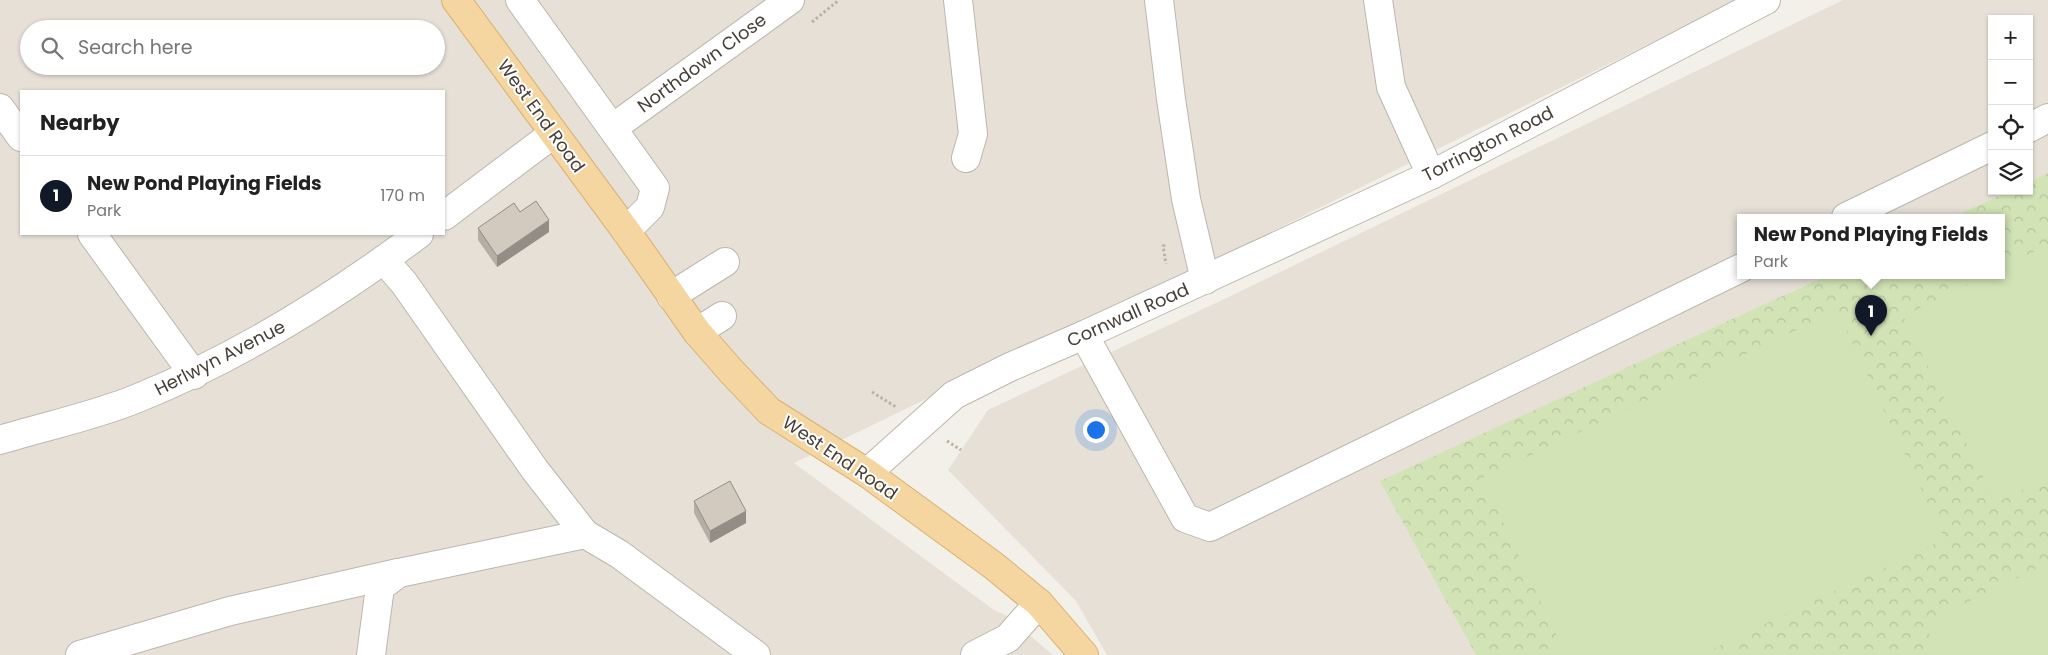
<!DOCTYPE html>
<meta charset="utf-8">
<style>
body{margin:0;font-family:Poppins,sans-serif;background:#f2f2f2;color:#222}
.controls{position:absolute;right:15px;top:15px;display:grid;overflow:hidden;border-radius:0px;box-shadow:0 1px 4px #0004}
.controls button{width:45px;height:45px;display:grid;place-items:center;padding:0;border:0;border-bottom:1px solid #e0e0e0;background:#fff;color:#222;font:25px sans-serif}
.you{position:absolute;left:1095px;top:429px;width:18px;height:18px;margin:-12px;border:4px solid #fff;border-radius:50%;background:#1a73e8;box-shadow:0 0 0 8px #1a73e833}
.badge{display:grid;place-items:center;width:32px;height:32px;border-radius:50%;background:#111827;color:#fff;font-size:16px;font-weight:700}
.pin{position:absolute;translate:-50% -41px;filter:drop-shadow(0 1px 2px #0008)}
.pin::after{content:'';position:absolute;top:26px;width:18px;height:15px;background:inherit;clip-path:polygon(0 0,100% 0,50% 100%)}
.popup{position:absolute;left:1737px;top:214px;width:268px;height:65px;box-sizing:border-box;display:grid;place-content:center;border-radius:0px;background:#fff;filter:drop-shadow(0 1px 4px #0005);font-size:16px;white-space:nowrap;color:#767676}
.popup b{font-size:19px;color:#222}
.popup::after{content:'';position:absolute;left:50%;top:100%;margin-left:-10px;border:10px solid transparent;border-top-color:#fff}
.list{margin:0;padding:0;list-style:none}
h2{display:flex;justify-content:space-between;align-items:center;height:65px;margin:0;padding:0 20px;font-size:21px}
h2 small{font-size:16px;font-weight:400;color:#767676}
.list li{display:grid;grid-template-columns:32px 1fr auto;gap:15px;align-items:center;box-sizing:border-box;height:80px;padding:0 20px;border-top:1px solid #e0e0e0}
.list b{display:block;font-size:19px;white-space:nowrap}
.list p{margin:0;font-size:16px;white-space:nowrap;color:#767676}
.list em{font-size:16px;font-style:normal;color:#767676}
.icon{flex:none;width:28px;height:28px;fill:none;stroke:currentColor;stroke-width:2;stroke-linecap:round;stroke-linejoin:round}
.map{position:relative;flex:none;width:2048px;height:655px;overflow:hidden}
.search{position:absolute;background:#fff;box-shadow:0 1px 4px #0004;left:20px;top:20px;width:425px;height:55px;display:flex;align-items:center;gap:12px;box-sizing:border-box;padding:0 18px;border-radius:28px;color:#767676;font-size:19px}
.panel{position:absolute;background:#fff;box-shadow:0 1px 4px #0004;left:20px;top:90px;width:425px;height:145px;border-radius:0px}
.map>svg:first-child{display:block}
.residential{fill:#e6e0d7;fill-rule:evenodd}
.park{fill:url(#park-crowns)}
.pitch{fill:#d2e3b6}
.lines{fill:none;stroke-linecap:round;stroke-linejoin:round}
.minor-casing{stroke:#bdb6ac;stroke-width:30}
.major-casing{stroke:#d8b271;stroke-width:30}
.path{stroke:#beb19f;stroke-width:3;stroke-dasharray:2.5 2.5;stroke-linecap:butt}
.minor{stroke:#fff;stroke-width:28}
.major{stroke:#f5d6a0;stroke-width:28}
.wall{fill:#b5aea4}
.shaded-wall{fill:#948d86}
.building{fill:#d3cabf;stroke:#948d86}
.labels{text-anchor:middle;stroke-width:4;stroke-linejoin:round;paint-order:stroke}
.street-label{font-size:18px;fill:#463f38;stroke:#fff}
</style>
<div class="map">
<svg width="2048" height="655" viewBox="0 0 2048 655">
<defs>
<pattern id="park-crowns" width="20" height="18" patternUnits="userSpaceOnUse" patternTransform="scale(1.25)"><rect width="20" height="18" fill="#d2e3b6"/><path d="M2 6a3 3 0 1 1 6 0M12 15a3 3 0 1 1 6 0" fill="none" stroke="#b6c49d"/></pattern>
</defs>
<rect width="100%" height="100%" fill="#f3efe9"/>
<!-- residential -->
<g class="residential">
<path d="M0 0H1737L1267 234 794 463 994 610 1023 623 1027 633 1053 655H0ZM29 29H436V66H29ZM21 91H444V234H21Z"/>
<path d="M1843 0H2048V173L2029 182V19H1992V191H2009L1953 217H1741V275H1828L1381 481 1476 655H1107L1076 601 948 470 988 410 1216 303Z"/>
</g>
<!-- park -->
<path class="park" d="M2048 173V655H1476L1380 481 1828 275H2001V217H1953L2009 191H2029V182Z"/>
<!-- pitch -->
<g class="pitch">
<path d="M2048 245V477L1996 503 1903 316 1988 275H2001V268Z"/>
<path d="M1837 311 1945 539 1700 655H1566L1482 478Z"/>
<path d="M2048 563V655H1939L1924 623Z"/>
</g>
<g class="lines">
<defs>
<g id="minor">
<path d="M520 0 655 188 650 207 626 231"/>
<path d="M958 0 973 134 966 158"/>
<path d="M1159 0 1171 99 1186 199 1205 280"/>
<path d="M1378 0 1391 87 1431 175"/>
<path d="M0 108 21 137"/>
<path d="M614 127 790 0"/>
<path d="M2029 128 2048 118"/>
<path d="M444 216 553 134"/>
<path d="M1846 217 1992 146"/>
<path d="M92 234 194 375"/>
<path d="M384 260 404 283 535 470 585 534"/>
<path d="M671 296 725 262"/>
<path d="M697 332 722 316"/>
<path d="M1084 335 1185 518 1210 527 1741 268"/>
<path d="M0 440C45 426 95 416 138 398 239 357 332 299 419 234"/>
<path d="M867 473 954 395 1010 367 1084 335 1431 175 1766 0"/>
<path d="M80 655 230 611 398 573"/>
<path d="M371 655 380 587 399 573 585 534 619 554 756 655"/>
<path d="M975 655 1008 638 1039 603"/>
</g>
<path id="major" d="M456 0 626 231 697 332 731 371 769 411 867 473 994 566 1039 603 1084 655"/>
</defs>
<!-- minor casing -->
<use href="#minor" class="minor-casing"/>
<!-- major casing -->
<use href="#major" class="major-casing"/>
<!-- path -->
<g class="path">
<path d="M812 22 839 0"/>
<path d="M1165 245 1163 246 1166 264"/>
<path d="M872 392 896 407"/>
<path d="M947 441 961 450"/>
</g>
<!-- minor -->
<use href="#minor" class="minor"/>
<!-- major -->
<use href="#major" class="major"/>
</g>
<!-- wall -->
<g class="wall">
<path d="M520 212 549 232 497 267 478 240V228Z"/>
<path d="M694 501 746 523 710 543 694 513Z"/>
</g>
<!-- shaded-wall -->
<g class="shaded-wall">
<path d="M549 220V232L497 267V256Z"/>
<path d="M746 511V523L710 543V531Z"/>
</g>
<!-- building -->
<g class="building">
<path d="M536 201 549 220 497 256 478 228 514 203 520 212Z"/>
<path d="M730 481 746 511 710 531 694 501Z"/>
</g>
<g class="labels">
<!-- street labels -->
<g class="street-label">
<text transform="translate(702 63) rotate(-36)" y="6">Northdown Close</text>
<text transform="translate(541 116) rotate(54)" y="6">West End Road</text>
<text transform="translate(1488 144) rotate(-27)" y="6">Torrington Road</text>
<text transform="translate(1128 315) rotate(-24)" y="6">Cornwall Road</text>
<text transform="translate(220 358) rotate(-27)" y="6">Herlwyn Avenue</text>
<text transform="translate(840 458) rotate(34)" y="6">West End Road</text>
</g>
</g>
</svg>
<div class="controls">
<button>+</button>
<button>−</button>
<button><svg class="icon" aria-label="locate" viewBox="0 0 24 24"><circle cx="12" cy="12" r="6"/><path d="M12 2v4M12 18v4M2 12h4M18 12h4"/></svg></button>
<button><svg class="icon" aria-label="layers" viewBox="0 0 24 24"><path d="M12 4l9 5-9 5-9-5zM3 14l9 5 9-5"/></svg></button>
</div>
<div class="you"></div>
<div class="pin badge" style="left:1871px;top:336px">1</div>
<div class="popup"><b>New Pond Playing Fields</b>Park</div>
<div class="search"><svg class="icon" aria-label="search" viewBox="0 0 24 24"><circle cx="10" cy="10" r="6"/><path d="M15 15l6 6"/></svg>Search here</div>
<section class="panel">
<h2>Nearby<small></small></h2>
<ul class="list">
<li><span class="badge">1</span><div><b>New Pond Playing Fields</b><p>Park</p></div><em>170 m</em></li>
</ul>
</section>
</div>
